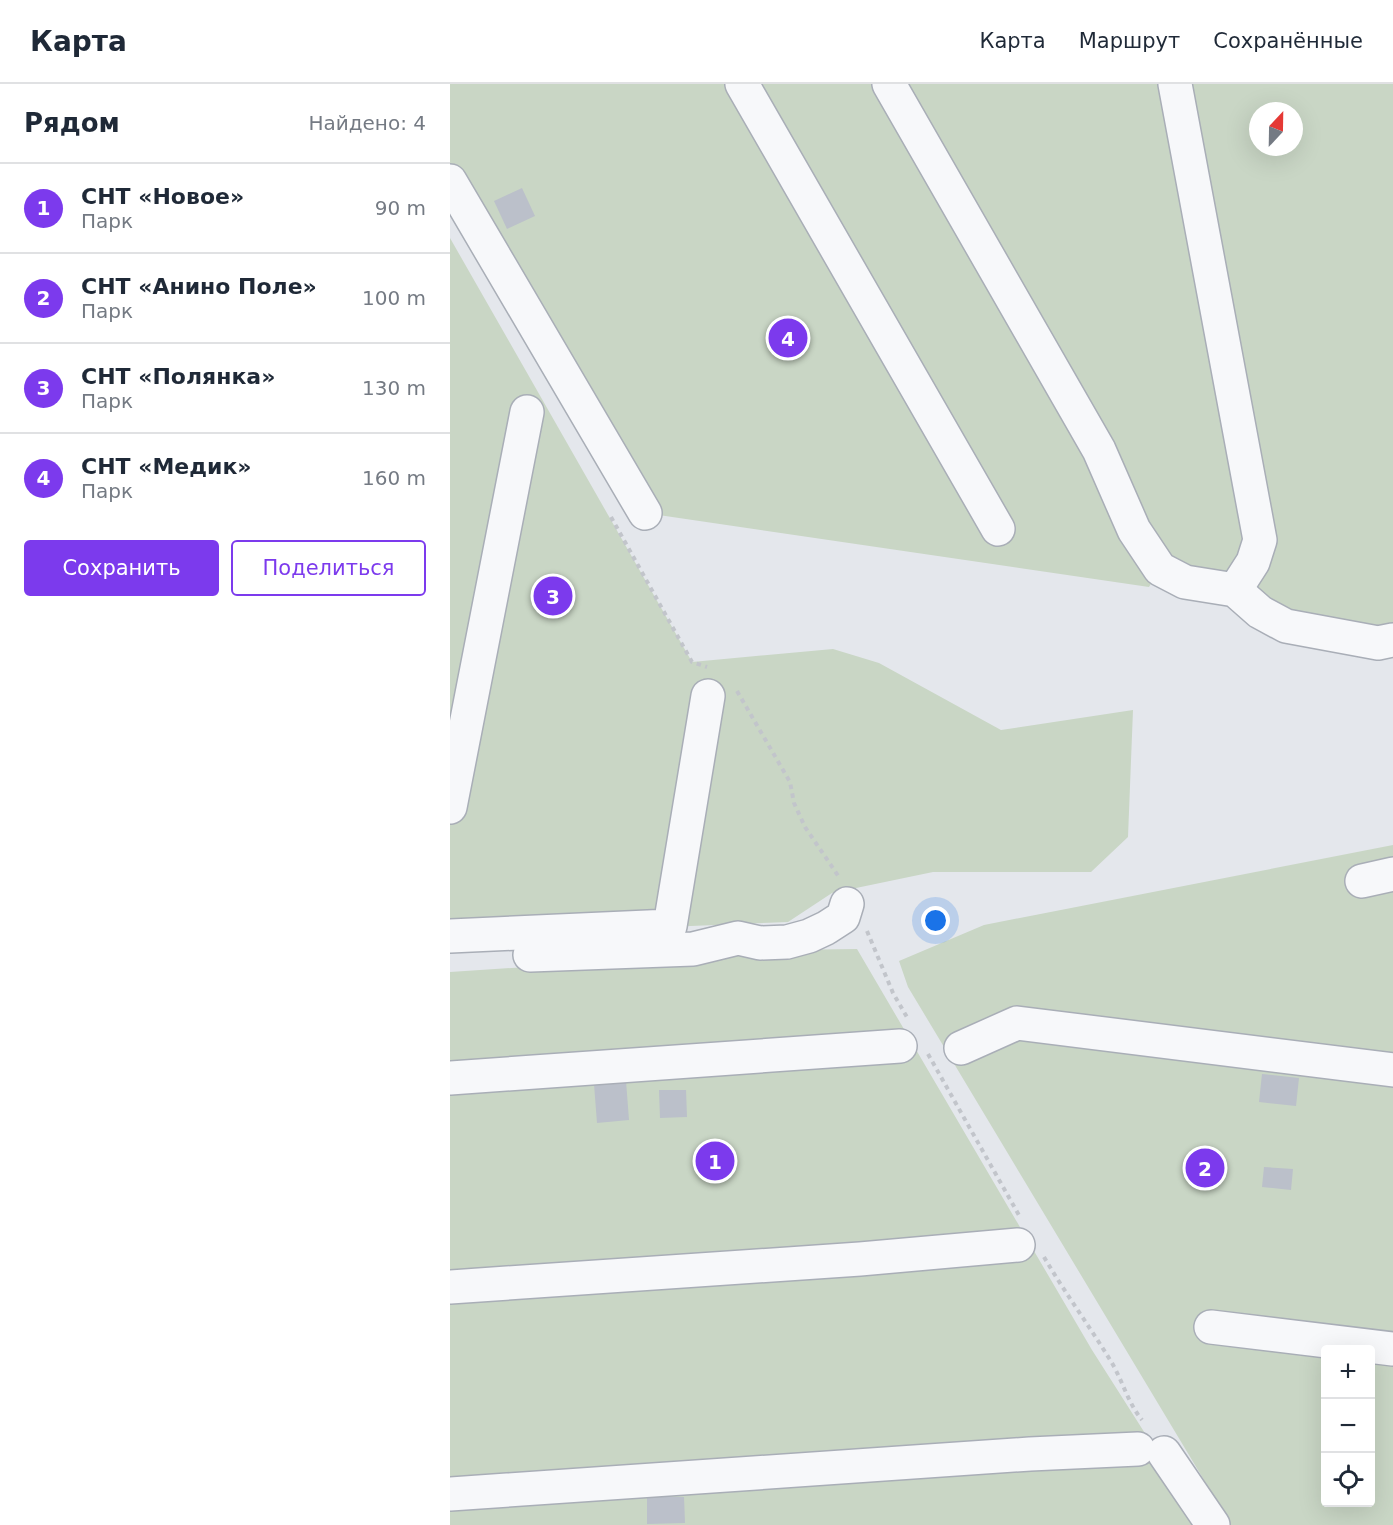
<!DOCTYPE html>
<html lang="ru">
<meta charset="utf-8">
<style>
body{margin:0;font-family:"DejaVu Sans",sans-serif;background:#f6f6f7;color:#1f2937}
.controls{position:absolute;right:18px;bottom:18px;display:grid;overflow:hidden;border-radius:6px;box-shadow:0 6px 24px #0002}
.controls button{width:54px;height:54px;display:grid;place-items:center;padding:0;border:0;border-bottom:2px solid #e0e1e3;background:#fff;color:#1f2937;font:30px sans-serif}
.compass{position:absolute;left:799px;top:18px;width:54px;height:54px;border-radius:50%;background:#fff;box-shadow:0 6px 24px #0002;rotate:22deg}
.you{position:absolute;left:486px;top:837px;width:21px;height:21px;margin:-15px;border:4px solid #fff;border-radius:50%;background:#1a73e8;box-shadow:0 0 0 9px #1a73e833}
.badge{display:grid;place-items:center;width:39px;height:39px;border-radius:50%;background:#7c3aed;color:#fff;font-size:20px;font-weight:700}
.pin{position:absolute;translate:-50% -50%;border:3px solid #fff;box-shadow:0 2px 6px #0006}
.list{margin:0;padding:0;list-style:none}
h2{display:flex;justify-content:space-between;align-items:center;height:78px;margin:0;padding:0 24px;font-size:26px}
h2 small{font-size:20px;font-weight:400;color:#747a83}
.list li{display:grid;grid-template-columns:39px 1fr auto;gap:18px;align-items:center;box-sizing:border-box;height:90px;padding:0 24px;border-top:2px solid #e0e1e3}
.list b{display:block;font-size:22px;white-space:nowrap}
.list p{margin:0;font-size:20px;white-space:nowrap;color:#747a83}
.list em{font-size:20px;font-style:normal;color:#747a83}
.actions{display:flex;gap:12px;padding:18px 24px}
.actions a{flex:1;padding:14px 0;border:2px solid #7c3aed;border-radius:6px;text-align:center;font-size:21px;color:#7c3aed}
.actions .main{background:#7c3aed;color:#fff}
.icon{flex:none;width:33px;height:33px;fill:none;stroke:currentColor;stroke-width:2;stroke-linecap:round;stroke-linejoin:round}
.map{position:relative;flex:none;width:943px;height:1441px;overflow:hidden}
header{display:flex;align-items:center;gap:36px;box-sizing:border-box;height:84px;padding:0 30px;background:#fff;border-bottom:2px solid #e0e1e3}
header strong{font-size:28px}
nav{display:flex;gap:33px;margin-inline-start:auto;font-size:21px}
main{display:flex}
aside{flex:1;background:#fff}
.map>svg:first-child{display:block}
</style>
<header>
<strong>Карта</strong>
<nav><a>Карта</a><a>Маршрут</a><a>Сохранённые</a></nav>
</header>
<main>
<aside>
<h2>Рядом<small>Найдено: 4</small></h2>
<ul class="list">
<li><span class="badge">1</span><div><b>СНТ «Новое»</b><p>Парк</p></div><em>90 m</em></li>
<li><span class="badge">2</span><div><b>СНТ «Анино Поле»</b><p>Парк</p></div><em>100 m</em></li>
<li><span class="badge">3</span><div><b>СНТ «Полянка»</b><p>Парк</p></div><em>130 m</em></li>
<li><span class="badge">4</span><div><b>СНТ «Медик»</b><p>Парк</p></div><em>160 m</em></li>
</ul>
<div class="actions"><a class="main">Сохранить</a><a>Поделиться</a></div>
</aside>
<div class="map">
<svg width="943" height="1441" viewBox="0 0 943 1441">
<rect width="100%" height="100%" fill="#e4e7ec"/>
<g fill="#c9d6c5" fill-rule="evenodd">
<path d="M0 0H943V556L928 559 710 485 699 503 195 429 0 97ZM808 27H844V63H808Z"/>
<polygon points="0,154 242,578 383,565 429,579 551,646 683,626 678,753 641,788 483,788 382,809 338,838 0,852"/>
<path d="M943 761V1441H781L458 903 449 877 534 841ZM876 1266H920V1418H876Z"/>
<polygon points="407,865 642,1266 698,1354 746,1441 0,1441 0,888 330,866"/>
</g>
<g fill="#bbc0ca">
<polygon points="72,104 85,132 57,145 44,117"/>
<polygon points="812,990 849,994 846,1022 809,1018"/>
<polygon points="176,997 179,1036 147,1039 144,1000"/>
<polygon points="209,1006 236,1006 237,1033 210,1034"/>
<polygon points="814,1083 843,1085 841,1106 812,1103"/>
<polygon points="197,1413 234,1413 235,1439 197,1440"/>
</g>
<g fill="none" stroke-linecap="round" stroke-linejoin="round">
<defs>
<g id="minor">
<polyline points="292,0 548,445"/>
<polyline points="439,0 649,366 684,446 710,485 735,498 785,506 810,528 836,542 928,559 943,556"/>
<polyline points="725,0 810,456 803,478 785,506"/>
<polyline points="0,97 195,429"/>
<polyline points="0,723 77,328"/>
<polyline points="912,797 943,790"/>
<polyline points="0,852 220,842 258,612"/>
<polyline points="80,871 243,865 288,854 310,859 337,858 359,852 376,844 393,833 397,820"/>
<polyline points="511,964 567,939 943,986"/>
<polyline points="0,994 450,962"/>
<polyline points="0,1203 410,1175 568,1161"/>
<polyline points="761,1243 943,1265"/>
<polyline points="714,1369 763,1441"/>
<polyline points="0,1410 580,1370 688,1365"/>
</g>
</defs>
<use href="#minor" stroke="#a9aeb7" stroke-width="36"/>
<g stroke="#c2c5cb" stroke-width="4" stroke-dasharray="4.5 4.5" stroke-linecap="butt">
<polyline points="161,433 242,578 257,583"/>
<polyline points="287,607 340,698 344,719 355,743 389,793"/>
<polyline points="417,847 443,909 458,935"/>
<polyline points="478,970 570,1133"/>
<path d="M594 1173C615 1209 640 1243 662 1279 673 1298 678 1319 692 1336"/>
</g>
<use href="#minor" stroke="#f7f8fa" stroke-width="33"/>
</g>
</svg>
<div class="controls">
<button>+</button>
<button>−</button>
<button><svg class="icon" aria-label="locate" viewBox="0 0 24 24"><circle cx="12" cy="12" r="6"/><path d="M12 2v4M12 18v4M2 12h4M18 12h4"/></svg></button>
</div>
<svg class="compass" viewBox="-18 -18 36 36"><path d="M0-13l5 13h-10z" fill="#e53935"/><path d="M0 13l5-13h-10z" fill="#747a83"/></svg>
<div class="you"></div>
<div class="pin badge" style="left:265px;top:1077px">1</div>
<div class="pin badge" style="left:755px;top:1084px">2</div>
<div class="pin badge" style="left:103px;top:512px">3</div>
<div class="pin badge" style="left:338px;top:254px">4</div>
</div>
</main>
